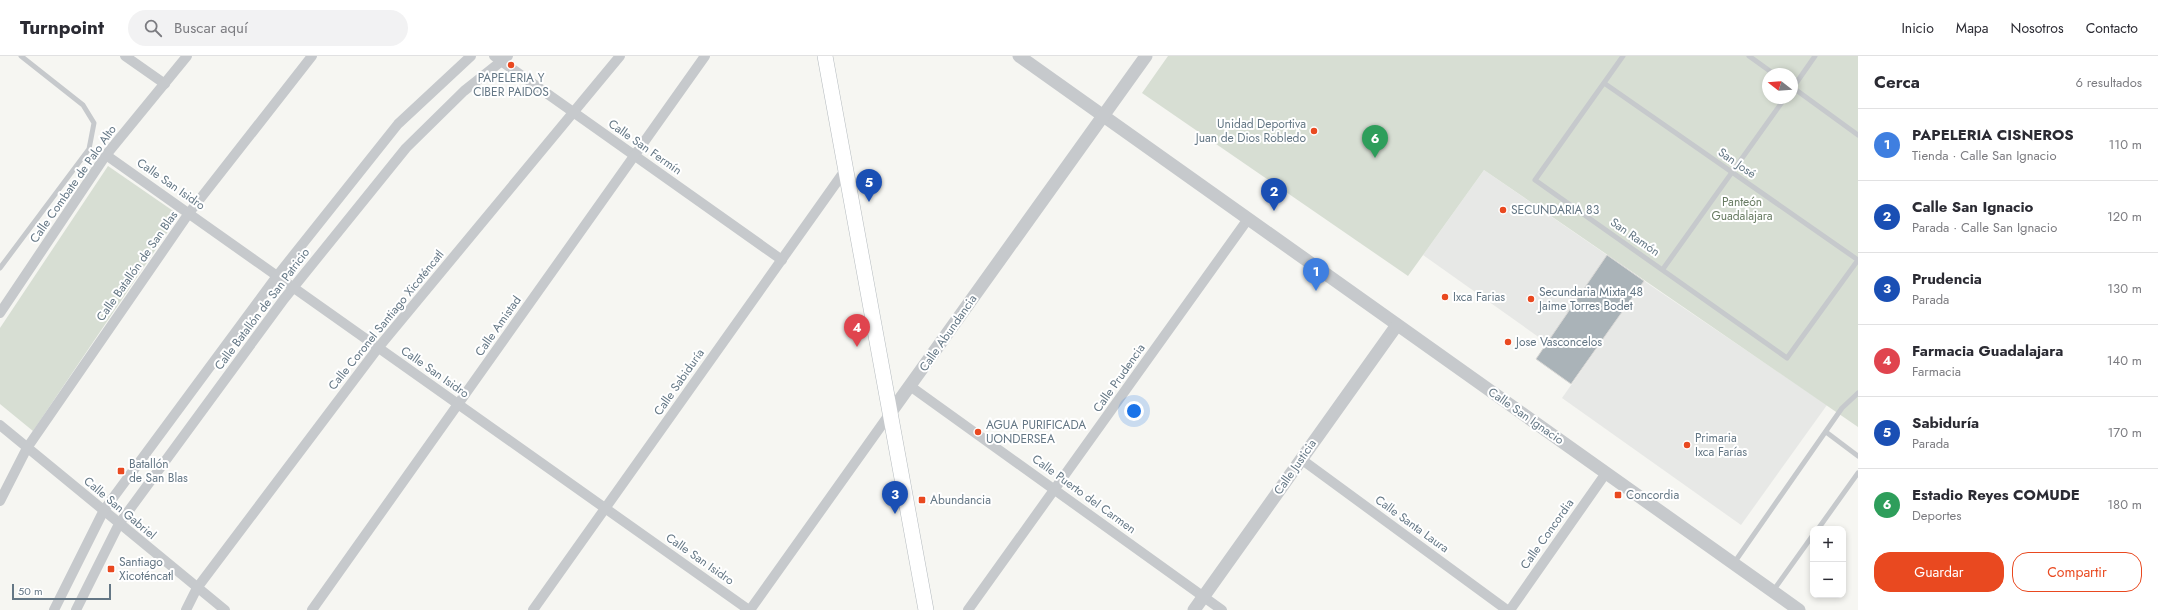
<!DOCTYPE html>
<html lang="es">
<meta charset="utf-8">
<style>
body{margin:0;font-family:Jost,sans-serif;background:#f2f2f3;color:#2b2b33}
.controls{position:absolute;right:12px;bottom:12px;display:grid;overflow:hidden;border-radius:8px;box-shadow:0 2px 6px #0003}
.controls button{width:36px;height:36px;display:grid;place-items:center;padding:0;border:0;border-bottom:1px solid #e1e1e2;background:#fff;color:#2b2b33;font:20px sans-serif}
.compass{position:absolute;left:1762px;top:12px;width:36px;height:36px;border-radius:50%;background:#fff;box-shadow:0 2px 6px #0003;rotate:287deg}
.scale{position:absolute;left:12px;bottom:10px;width:99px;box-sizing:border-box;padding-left:4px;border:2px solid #647785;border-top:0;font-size:11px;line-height:14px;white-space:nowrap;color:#647785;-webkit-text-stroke:3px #fff;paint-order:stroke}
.you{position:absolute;left:1134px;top:355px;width:14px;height:14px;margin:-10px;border:3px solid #fff;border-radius:50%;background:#1a73e8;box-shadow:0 0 0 6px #1a73e833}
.badge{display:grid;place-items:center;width:26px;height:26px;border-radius:50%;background:#e94920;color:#fff;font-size:13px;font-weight:700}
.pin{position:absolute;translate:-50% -33px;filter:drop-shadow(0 1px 2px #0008)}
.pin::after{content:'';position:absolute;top:21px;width:14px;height:12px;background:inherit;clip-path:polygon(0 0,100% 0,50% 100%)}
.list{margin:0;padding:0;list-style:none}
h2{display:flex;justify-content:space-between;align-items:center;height:52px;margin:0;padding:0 16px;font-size:17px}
h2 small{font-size:13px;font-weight:400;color:#7c7c81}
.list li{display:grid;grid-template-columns:26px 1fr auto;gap:12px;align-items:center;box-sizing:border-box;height:72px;padding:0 16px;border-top:1px solid #e1e1e2}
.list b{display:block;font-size:15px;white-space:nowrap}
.list p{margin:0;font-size:13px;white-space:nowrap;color:#7c7c81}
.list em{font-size:13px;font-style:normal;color:#7c7c81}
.actions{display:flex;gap:8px;padding:12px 16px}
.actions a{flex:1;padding:9px 0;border:1px solid #e94920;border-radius:16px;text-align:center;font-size:14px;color:#e94920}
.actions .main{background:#e94920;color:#fff}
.icon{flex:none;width:22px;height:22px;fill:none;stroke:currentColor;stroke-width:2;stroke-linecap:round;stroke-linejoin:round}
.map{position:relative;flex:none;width:1858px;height:554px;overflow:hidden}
header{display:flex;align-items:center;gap:24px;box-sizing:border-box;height:56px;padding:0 20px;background:#fff;border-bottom:1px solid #e1e1e2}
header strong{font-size:19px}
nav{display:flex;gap:22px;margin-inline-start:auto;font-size:14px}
.search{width:280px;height:36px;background:#f2f2f3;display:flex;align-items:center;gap:10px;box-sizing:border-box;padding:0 14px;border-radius:22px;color:#7c7c81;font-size:15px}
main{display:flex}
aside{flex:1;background:#fff}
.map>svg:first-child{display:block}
</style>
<header>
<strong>Turnpoint</strong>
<div class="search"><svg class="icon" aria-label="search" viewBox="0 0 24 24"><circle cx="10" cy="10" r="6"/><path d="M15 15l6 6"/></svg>Buscar aquí</div>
<nav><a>Inicio</a><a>Mapa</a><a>Nosotros</a><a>Contacto</a></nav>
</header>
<main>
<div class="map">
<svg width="1858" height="554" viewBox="0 0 1858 554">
<rect width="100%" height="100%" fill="#f6f6f2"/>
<g fill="#e7e8e6">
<polygon points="1484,114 1607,199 1547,287 1423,199"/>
<polygon points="1644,225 1827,349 1741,469 1562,342"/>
</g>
<g fill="#d7ded3" fill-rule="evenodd">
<path d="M1168 0H1858V371L1484 114 1408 220 1142 37ZM1768 18H1792V42H1768Z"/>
<polygon points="108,110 179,159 33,375 0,348 0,272"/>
</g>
<polygon fill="#aab3b8" stroke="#d8d7d5" points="1607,199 1644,225 1571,328 1536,303"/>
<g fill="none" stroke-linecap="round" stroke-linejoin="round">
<defs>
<polyline id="secondary" points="825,0 926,554"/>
</defs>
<use href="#secondary" stroke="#b5bbbf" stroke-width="16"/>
<g stroke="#c6c9cc" stroke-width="5">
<polyline points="1749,0 1774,18"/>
<polyline points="1604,27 1858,204 1787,302 1535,124 1623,0"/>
<polyline points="1792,31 1858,79"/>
<polyline points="1792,33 1815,0"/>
<polyline points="0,212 89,93 94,67 83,49 21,0"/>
<polyline points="1663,213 1785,42"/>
<polyline points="1826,376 1858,400"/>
<polyline points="1818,473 1858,417"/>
<polyline points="1734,507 1842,352 1858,337"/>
<polyline points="1773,535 1813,479"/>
</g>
<g stroke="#c6c9cc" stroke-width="10">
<polyline points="125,0 165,28"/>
<polyline points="494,0 782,204"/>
<polyline points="106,99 749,554"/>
<polyline points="0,257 106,99 187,0"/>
<polyline points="910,330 1222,554"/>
<polyline points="0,369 225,554"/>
<polyline points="1301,403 1507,554"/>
<polyline points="0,445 27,392 189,157 312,0"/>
<polyline points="54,554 104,454 277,220 398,68 471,0"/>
<polyline points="76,554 119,468 284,243 406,92 464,35 508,0"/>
<polyline points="186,554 197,532 378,292 620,0"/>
<polyline points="312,554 705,0"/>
<polyline points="533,554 846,113"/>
<polyline points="750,554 891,356"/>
<polyline points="968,554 1248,163"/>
<polyline points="1510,554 1606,417"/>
</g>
<g stroke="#c6c9cc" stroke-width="13">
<polyline points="1019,0 1799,554"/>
<polyline points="891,356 1146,0"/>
<polyline points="1194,554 1397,269"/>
</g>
<use href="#secondary" stroke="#fff" stroke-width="15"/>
</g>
<g fill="#e94920" stroke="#fff" stroke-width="1.5">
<circle cx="511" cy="9" r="4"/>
<circle cx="1314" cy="75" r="4"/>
<circle cx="1503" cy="154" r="4"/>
<circle cx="1445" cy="241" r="4"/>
<circle cx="1531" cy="243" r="4"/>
<circle cx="1508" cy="286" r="4"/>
<circle cx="978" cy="376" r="4"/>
<circle cx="1687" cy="389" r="4"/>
<rect x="117" y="411" width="8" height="8" rx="2"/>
<rect x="1614" y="435" width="8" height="8" rx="2"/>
<rect x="918" y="440" width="8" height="8" rx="2"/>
<rect x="107" y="509" width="8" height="8" rx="2"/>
</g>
<g text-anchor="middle" stroke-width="4" stroke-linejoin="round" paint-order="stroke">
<g font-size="12" fill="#647785" stroke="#fff" text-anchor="start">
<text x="511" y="26" text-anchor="middle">PAPELERIA Y<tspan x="511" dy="14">CIBER PAIDOS</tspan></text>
<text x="1306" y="72" text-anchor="end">Unidad Deportiva<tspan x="1306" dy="14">Juan de Dios Robledo</tspan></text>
<text x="1511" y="158">SECUNDARIA 83</text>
<text x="1539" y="240">Secundaria Mixta 48<tspan x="1539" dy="14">Jaime Torres Bodet</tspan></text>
<text x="1453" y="245">Ixca Farias</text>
<text x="1516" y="290">Jose Vasconcelos</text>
<text x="986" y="373">AGUA PURIFICADA<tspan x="986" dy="14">UONDERSEA</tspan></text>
<text x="1695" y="386">Primaria<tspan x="1695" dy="14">Ixca Farías</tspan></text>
<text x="129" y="412">Batallón<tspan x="129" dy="14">de San Blas</tspan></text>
<text x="1626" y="443">Concordia</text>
<text x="930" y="448">Abundancia</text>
<text x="119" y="510">Santiago<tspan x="119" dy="14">Xicoténcatl</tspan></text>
</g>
<g font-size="12" fill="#647785" stroke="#fff">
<text transform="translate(645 91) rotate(35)" y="4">Calle San Fermín</text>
<text transform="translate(1737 107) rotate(35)" y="4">San José</text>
<text transform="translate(73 128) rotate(-55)" y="4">Calle Combate de Palo Alto</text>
<text transform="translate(171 128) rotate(35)" y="4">Calle San Isidro</text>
<text transform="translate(1635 181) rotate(35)" y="4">San Ramón</text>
<text transform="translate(137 210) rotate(-55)" y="4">Calle Batallón de San Blas</text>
<text transform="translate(262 253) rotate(-53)" y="4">Calle Batallón de San Patricio</text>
<text transform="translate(386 264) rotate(-51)" y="4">Calle Coronel Santiago Xicoténcatl</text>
<text transform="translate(498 270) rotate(-55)" y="4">Calle Amistad</text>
<text transform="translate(948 277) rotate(-55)" y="4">Calle Abundancia</text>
<text transform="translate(435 316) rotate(35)" y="4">Calle San Isidro</text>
<text transform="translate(1119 322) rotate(-55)" y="4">Calle Prudencia</text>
<text transform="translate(679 326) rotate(-55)" y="4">Calle Sabiduría</text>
<text transform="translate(1526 360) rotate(35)" y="4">Calle San Ignacio</text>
<text transform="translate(1295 411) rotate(-55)" y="4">Calle Justicia</text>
<text transform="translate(1084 438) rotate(36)" y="4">Calle Puerto del Carmen</text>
<text transform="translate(120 452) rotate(40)" y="4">Calle San Gabriel</text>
<text transform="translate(1412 468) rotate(36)" y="4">Calle Santa Laura</text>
<text transform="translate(1547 478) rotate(-55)" y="4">Calle Concordia</text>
<text transform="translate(700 503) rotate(35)" y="4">Calle San Isidro</text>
</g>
<g font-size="12" fill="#697c63" stroke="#fff">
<text x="1742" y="150">Panteón<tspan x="1742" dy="14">Guadalajara</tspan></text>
</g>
</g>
</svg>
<div class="controls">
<button>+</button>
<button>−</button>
</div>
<svg class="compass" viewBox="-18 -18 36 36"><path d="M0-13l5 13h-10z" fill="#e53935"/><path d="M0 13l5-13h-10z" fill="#7c7c81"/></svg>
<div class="scale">50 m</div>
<div class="you"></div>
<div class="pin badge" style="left:1316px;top:235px;background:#3f7fe0">1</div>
<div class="pin badge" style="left:1274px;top:155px;background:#1a4fb4">2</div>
<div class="pin badge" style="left:895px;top:458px;background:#1a4fb4">3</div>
<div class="pin badge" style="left:857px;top:291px;background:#e0444e">4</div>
<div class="pin badge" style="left:869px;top:146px;background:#1a4fb4">5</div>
<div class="pin badge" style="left:1375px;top:102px;background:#2e9e5b">6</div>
</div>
<aside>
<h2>Cerca<small>6 resultados</small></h2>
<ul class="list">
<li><span class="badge" style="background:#3f7fe0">1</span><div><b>PAPELERIA CISNEROS</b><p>Tienda · Calle San Ignacio</p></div><em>110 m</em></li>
<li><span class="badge" style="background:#1a4fb4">2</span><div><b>Calle San Ignacio</b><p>Parada · Calle San Ignacio</p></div><em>120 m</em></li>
<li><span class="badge" style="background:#1a4fb4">3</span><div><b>Prudencia</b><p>Parada</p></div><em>130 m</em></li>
<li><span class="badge" style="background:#e0444e">4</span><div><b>Farmacia Guadalajara</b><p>Farmacia</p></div><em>140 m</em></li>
<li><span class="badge" style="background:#1a4fb4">5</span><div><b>Sabiduría</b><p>Parada</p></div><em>170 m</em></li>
<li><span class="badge" style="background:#2e9e5b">6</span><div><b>Estadio Reyes COMUDE</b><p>Deportes</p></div><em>180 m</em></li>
</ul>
<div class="actions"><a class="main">Guardar</a><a>Compartir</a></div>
</aside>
</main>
